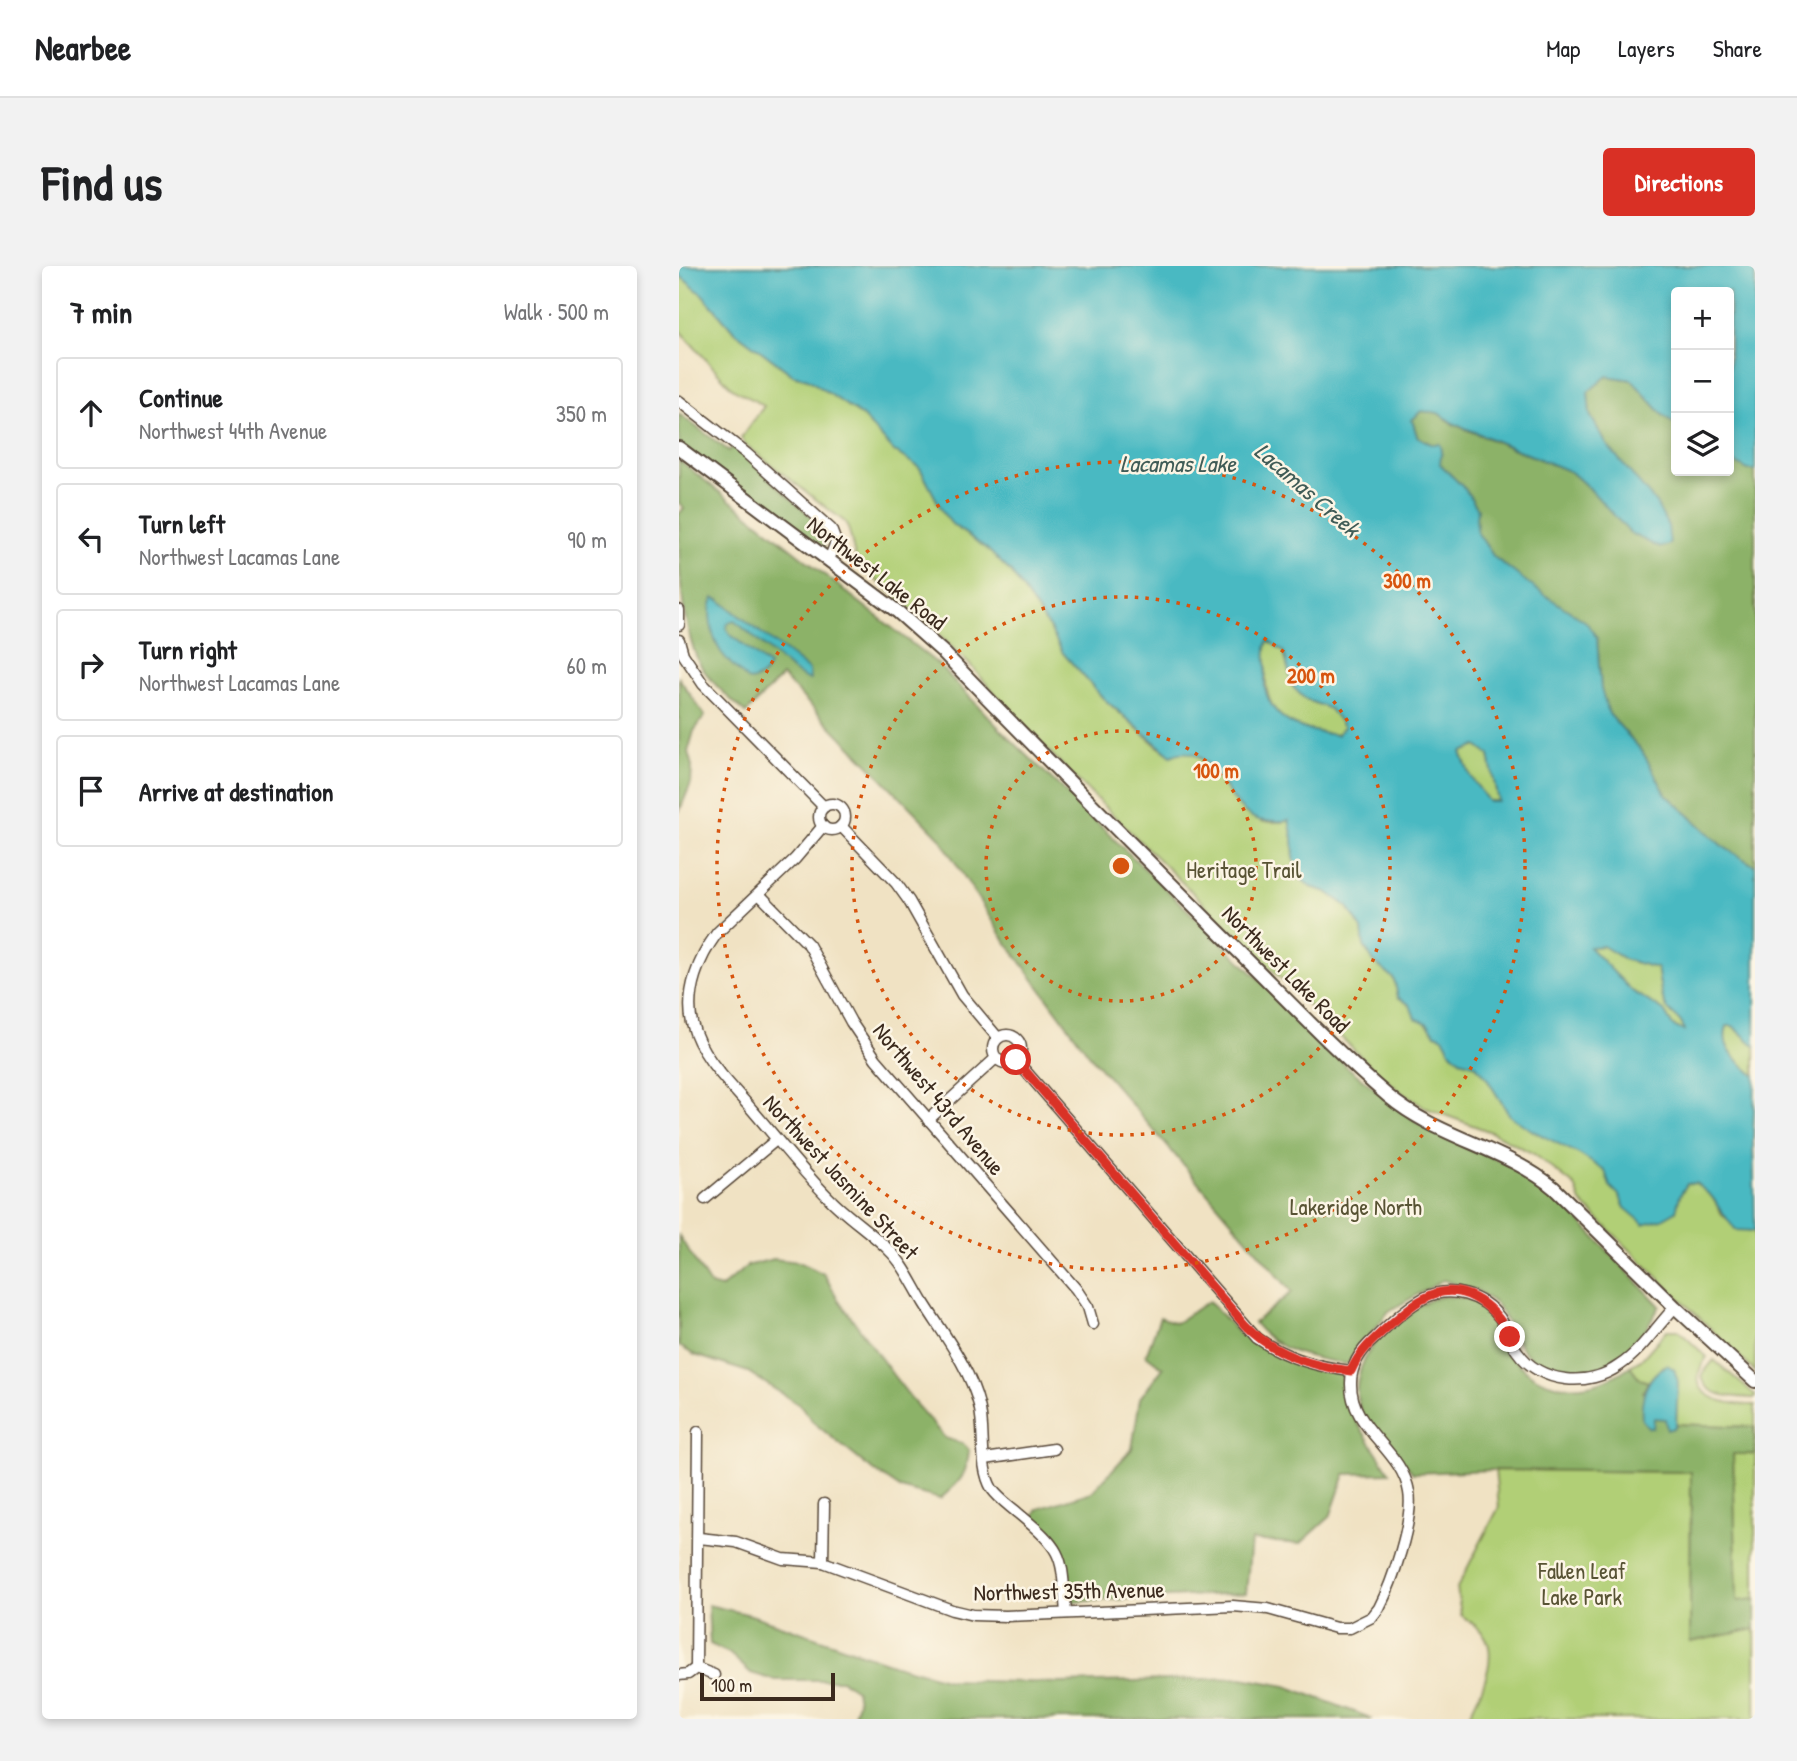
<!DOCTYPE html>
<meta charset="utf-8">
<style>
body{margin:0;font-family:"Patrick Hand",sans-serif;background:#f2f2f2;color:#202124}
.controls{position:absolute;right:21px;top:21px;display:grid;overflow:hidden;border-radius:7px;box-shadow:0 4px 10px #0003}
.controls button{width:63px;height:63px;display:grid;place-items:center;padding:0;border:0;border-bottom:2px solid #e0e0e0;background:#fff;color:#202124;font:35px sans-serif}
.scale{position:absolute;left:21px;bottom:18px;width:135px;box-sizing:border-box;padding-left:7px;border:4px solid #3b2a1e;border-top:0;font-size:19px;line-height:24px;white-space:nowrap;color:#3b2a1e;-webkit-text-stroke:5px #fcf5e5;paint-order:stroke}
.stop{position:absolute;width:21px;height:21px;margin:-16px;border:5px solid #d93025;border-radius:50%;background:#fff}
.stop.end{background:#d93025;border-color:#fff;box-shadow:0 2px 7px #0008}
.list{margin:0;padding:0;list-style:none}
h2{display:flex;justify-content:space-between;align-items:center;height:91px;margin:0;padding:0 28px;font-size:30px}
h2 small{font-size:23px;font-weight:400;color:#757577}
.list li{display:grid;grid-template-columns:46px 1fr auto;gap:21px;align-items:center;box-sizing:border-box;height:112px;margin:0 14px 14px;padding:0 14px;border:2px solid #e0e0e0;border-radius:7px}
.list b{display:block;font-size:26px;white-space:nowrap}
.list p{margin:0;font-size:23px;white-space:nowrap;color:#757577}
.list em{font-size:23px;font-style:normal;color:#757577}
.icon{flex:none;width:38px;height:38px;fill:none;stroke:currentColor;stroke-width:2;stroke-linecap:round;stroke-linejoin:round}
.map{position:relative;flex:none;width:1076px;height:1453px;overflow:hidden;border-radius:7px}
header{display:flex;align-items:center;gap:42px;box-sizing:border-box;height:98px;padding:0 35px;background:#fff;border-bottom:2px solid #e0e0e0}
header strong{font-size:33px}
nav{display:flex;gap:38px;margin-inline-start:auto;font-size:24px}
.intro{display:flex;align-items:center;justify-content:space-between;box-sizing:border-box;height:168px;padding:0 42px}
h1{margin:0;font-size:49px}
.button{padding:18px 32px;border-radius:7px;background:#d93025;color:#fff;font-size:24px;font-weight:700}
main{display:flex;gap:42px;padding:0 42px}
aside{flex:1;background:#fff;border-radius:7px;box-shadow:0 4px 10px #0003}
.map>svg:first-child{display:block}
</style>
<header>
<strong>Nearbee</strong>
<nav><a>Map</a><a>Layers</a><a>Share</a></nav>
</header>
<div class="intro"><h1>Find us</h1><a class="button">Directions</a></div>
<main>
<aside>
<h2>7 min<small>Walk · 500 m</small></h2>
<ul class="list">
<li><svg class="icon" aria-label="ahead" viewBox="0 0 24 24"><path d="M12 20V5M6 11l6-6 6 6"/></svg><div><b>Continue</b><p>Northwest 44th Avenue</p></div><em>350 m</em></li>
<li><svg class="icon" aria-label="left" viewBox="0 0 24 24"><path d="M17 20v-9H6M10 6l-5 5 5 5"/></svg><div><b>Turn left</b><p>Northwest Lacamas Lane</p></div><em>90 m</em></li>
<li><svg class="icon" aria-label="right" viewBox="0 0 24 24"><path d="M7 20v-9h11M14 6l5 5-5 5"/></svg><div><b>Turn right</b><p>Northwest Lacamas Lane</p></div><em>60 m</em></li>
<li><svg class="icon" aria-label="arrive" viewBox="0 0 24 24"><path d="M6 21V4h12l-3 4 3 4H6"/></svg><div><b>Arrive at destination</b></div></li>
</ul>
</aside>
<div class="map">
<svg width="1076" height="1453" viewBox="0 0 1076 1453">
<rect width="100%" height="100%" fill="#fcf5e5"/>
<filter id="ink" filterUnits="userSpaceOnUse"><feTurbulence type="fractalNoise" baseFrequency=".0143" numOctaves="2"/><feDisplacementMap in="SourceGraphic" scale="14" xChannelSelector="R" yChannelSelector="G"/><feConvolveMatrix kernelMatrix="1 2 1 2 8 2 1 2 1" color-interpolation-filters="sRGB"/></filter>
<filter id="wash" filterUnits="userSpaceOnUse"><feTurbulence type="fractalNoise" baseFrequency=".00686" numOctaves="4" result="noise"/><feDisplacementMap in="SourceGraphic" scale="28" xChannelSelector="R" yChannelSelector="G"/><feGaussianBlur stdDeviation="1.57" result="paint"/><feColorMatrix in="noise" values="0 0 0 0 0 0 0 0 0 0 0 0 0 0 0 0 0 1.4 0 .05"/><feComposite in="paint" operator="in"/></filter>
<g filter="url(#wash)">
<rect width="100%" height="100%" fill="#f0e2c3"/>
<g fill="#b1cf76" stroke="#767c4a" stroke-width="2">
<path d="M0 9 24 29 54 64 114 109 129 113 183 150 215 185 241 202 265 248 273 258 307 282 332 306 370 361 384 387 424 432 478 480 492 489 503 484 515 486 536 507 550 527 584 556H603L610 553 614 572 615 592 632 621 648 626 669 641 683 663 685 680 695 696 715 713 719 731 731 739 757 768 764 771 772 786 781 794 795 798 805 808 825 840 854 865 888 880 927 905 931 920 940 928 946 942 996 945 1001 929 1008 918 1017 917 1033 931 1044 950 1072 966 1076 965V1106L902 936 896 920 855 888 812 866 747 842 722 826 700 808 395 511 346 461 291 399 250 359 181 300C171 286 175 270 166 256L67 179 62 172 85 140 53 122 0 64Z"/>
<path d="M589 374 605 386 614 421 626 433 651 443 665 461 657 469C616 463 584 454 587 405 587 393 584 386 589 374Z"/>
<polygon points="798,480 810,489 819,535 809,535 791,510 782,486"/>
<path d="M924 680 947 694 978 702C981 713 981 733 988 742 995 751 1004 753 1005 765L994 760 985 745 953 725 909 681Z"/>
<path d="M1048 760H1054L1076 780V810C1060 795 1040 784 1048 760Z"/>
<path d="M988 1064H999L1028 1091C1000 1129 1045 1139 1076 1139V1183L1075 1161 997 1158 999 1116 984 1100 969 1116 961 1113 951 1100 962 1094Z"/>
<path d="M1035 1094 1076 1129 1075 1132C1057 1131 1024 1132 1023 1108Z"/>
<polygon points="1054,1188 1076,1188 1076,1333 1058,1336"/>
<path d="M816 1204 1012 1206 1011 1376 1076 1363V1453H788C799 1432 819 1396 807 1372 803 1363 790 1355 782 1349L778 1322 820 1241Z"/>
</g>
<g fill="#8cb267" stroke="#646e42" stroke-width="2">
<polygon points="928,110 953,114 984,149 997,158 997,205 1050,205 1050,192 1069,204 1076,204 1076,600 1043,580 987,528 963,485 930,448 922,423 918,372 815,291 798,266 797,251 799,243 786,223 760,198 763,184 738,170 733,154 742,145 759,147 774,158 892,206 911,223 951,208 928,179 911,149 909,125"/>
<polygon points="0,148 50,185 55,180 152,269 145,280 137,278 0,178"/>
<path d="M0 194 260 399 322 464 634 765 667 800 739 857 852 909 891 945 981 1040 960 1075 927 1099 898 1109 870 1105 845 1086 818 1039 799 1025 764 1014 710 1045 668 1098C632 1092 599 1087 575 1057L613 1026 412 791 322 669 261 572 103 410 67 447C50 432 25 411 17 390 0 345 0 295 0 248L5 242 0 237Z"/>
<polygon points="0,412 26,450 15,465 9,486 13,500 12,517 0,546"/>
<path d="M0 970 31 1019 42 1022 68 1000 94 993 120 996 145 1008 159 1033 214 1109 239 1141 266 1172 284 1178 290 1184C288 1211 280 1216 261 1233L221 1222 187 1199 134 1156 122 1140 69 1106 16 1089 0 1080Z"/>
<path d="M762 1030C779 1031 794 1031 807 1042 819 1052 821 1072 830 1085 857 1129 912 1130 951 1100L961 1113 969 1116 964 1126 975 1152 987 1153 988 1163 995 1162 997 1158 1075 1161 1076 1188H1054L1058 1335 1076 1333V1363L1011 1376 1012 1206 816 1204 734 1207 682 1146C662 1096 718 1044 762 1030Z"/>
<path d="M530 1035 561 1069 568 1064 596 1090 635 1104 664 1108 670 1144 711 1207 666 1208 651 1251 621 1278 572 1274 567 1327 392 1336C387 1292 388 1282 354 1251L359 1243 413 1226 453 1183 461 1132 484 1102 467 1089 481 1051 497 1057Z"/>
<polygon points="29,1339 72,1349 216,1399 270,1414 381,1417 563,1412 607,1420 694,1453 174,1453 179,1435 177,1424 162,1414 95,1414 72,1407 50,1387 31,1378"/>
</g>
<g fill="#4ab9c2" stroke="#427270" stroke-width="2" fill-rule="evenodd">
<path d="M0 0H1076V204H1069L1050 193V26H997V159L984 149 953 114 928 110 909 126 911 149 928 179 977 237 989 260 991 278 981 282 951 267 911 223 892 206 774 157 759 147 742 145 733 154 738 170 752 178H761L763 184 761 198 786 223 799 243 797 251 798 266 815 291 857 323 907 356 918 372 922 423 930 448 963 485 987 528 1043 580 1076 600V780L1054 760H1048C1040 784 1061 796 1076 810L1074 874 1076 965 1056 964 1033 931 1017 917 1008 918 1001 929 997 945 983 953 965 958 946 942 940 929 931 920 926 905 900 888 854 865 831 850 805 808 795 798 781 794 772 786 764 771 757 768 748 757 736 752 731 739 719 731 715 713 695 696 685 680 683 663 669 641 648 626 632 621 620 611 615 592 614 572 610 554C602 557 597 554 589 555 547 558 538 468 492 490L424 432 384 387 370 361 332 306 307 282 273 258 265 248 241 202 215 185 183 150 129 113 114 109 54 64 24 29 0 9ZM589 374 605 386 614 421 626 433 651 443 665 461 658 469C625 465 594 458 586 422 585 415 587 407 587 400 587 389 585 385 589 374ZM798 480 810 489 819 535H809L791 510 782 486ZM924 680 947 694 978 702C981 713 981 732 988 742 994 751 1004 753 1005 765L994 760 985 745 953 725 910 681Z"/>
<path d="M35 332 40 334 130 404 131 414C115 411 76 370 59 358L55 355 49 357 47 362 52 369 90 400C86 408 79 414 70 415 60 406 50 397 42 386 34 374 26 344 35 332Z"/>
<path d="M988 1099 995 1103 999 1116 997 1158 995 1162 988 1164 986 1153 975 1152 974 1162H970L963 1154C961 1132 967 1110 988 1099Z"/>
</g>
</g>
<g filter="url(#ink)">
<g fill="none" stroke-linecap="round" stroke-linejoin="round">
<defs>
<g id="minor">
<polyline points="0,135 68,188 152,263 157,276 150,294"/>
<polyline points="0,344 0,359"/>
<polyline points="0,374 4,388 24,418 145,541"/>
<circle cx="153" cy="551" r="13"/>
<path d="M144 560 116 593 38 667C20 692 6 725 13 757 21 789 48 815 69 839 96 870 121 903 150 932 168 951 191 965 210 984 225 998 234 1019 245 1037 265 1069 291 1102 300 1139 307 1165 299 1199 313 1223 320 1233 331 1240 340 1248 387 1287 382 1289 387 1347"/>
<polyline points="162,560 217,617 230,635 283,729 319,772"/>
<polyline points="80,628 130,679 172,756 197,793 397,1023 409,1041 414,1058"/>
<circle cx="328" cy="783" r="14"/>
<path d="M337 794 578 1072C606 1092 639 1101 672 1105"/>
<polyline points="249,854 317,792"/>
<polyline points="26,933 97,874"/>
<polyline points="306,1193 375,1183"/>
<path d="M20 1272 57 1276 104 1293 144 1296 273 1344 294 1349 327 1350 554 1340 589 1343 657 1362H671L693 1351 700 1342C713 1317 735 1254 730 1226 723 1183 671 1163 672 1117 672 1098 682 1084 696 1072 710 1058 728 1041 745 1032 771 1019 804 1029 821 1052 828 1062 830 1074 838 1085 861 1118 910 1122 941 1099 961 1086 979 1059 996 1041"/>
<polyline points="144,1296 145,1238"/>
<polyline points="17,1402 19,1166"/>
<polyline points="0,1409 9,1408 17,1402 35,1409"/>
</g>
<path id="major" d="M0 182 219 346 265 387C357 483 451 577 545 671 599 724 651 780 709 830 759 872 825 881 875 922L996 1041 1076 1115"/>
</defs>
<use href="#minor" stroke="#564637" stroke-width="13"/>
<use href="#major" stroke="#564637" stroke-width="16"/>
<use href="#minor" stroke="#fff" stroke-width="10"/>
<use href="#major" stroke="#fff" stroke-width="12"/>
</g>
</g>
<g fill="none" stroke-linecap="round" stroke-linejoin="round" filter="url(#ink)">
<path stroke="#d93025" stroke-width="9" d="M337 794 566 1059C595 1089 632 1100 672 1105 681 1084 697 1071 714 1056 723 1049 733 1038 744 1033 781 1012 815 1038 831 1071"/>
</g>
<g fill="none" stroke="#d7540e" stroke-width="3.5" stroke-dasharray="3.5 7">
<circle cx="442" cy="600" r="135"/>
<circle cx="442" cy="600" r="269"/>
<circle cx="442" cy="600" r="404"/>
</g>
<g text-anchor="middle" stroke-width="5" stroke-linejoin="round" paint-order="stroke">
<g font-size="23" fill="#3b2a1e" stroke="#fcf5e5">
<text transform="translate(198 307) rotate(38)" y="8">Northwest Lake Road</text>
<text transform="translate(607 703) rotate(45)" y="8">Northwest Lake Road</text>
<text transform="translate(260 833) rotate(50)" y="8">Northwest 43rd Avenue</text>
<text transform="translate(162 911) rotate(47)" y="8">Northwest Jasmine Street</text>
<text transform="translate(390 1325) rotate(-1)" y="8">Northwest 35th Avenue</text>
</g>
<g font-size="23" fill="#585334" stroke="#fcf5e5">
<text x="565" y="612">Heritage Trail</text>
<text x="677" y="949">Lakeridge North</text>
<text x="903" y="1313">Fallen Leaf<tspan x="903" dy="26">Lake Park</tspan></text>
</g>
<g font-size="24" font-style="italic" fill="#405c57" stroke="#fcf5e5">
<text x="499" y="206">Lacamas Lake</text>
<text transform="translate(628 224) rotate(41)" y="8">Lacamas Creek</text>
</g>
</g>
<circle cx="442" cy="600" r="10" fill="#d7540e" stroke="#fcf5e5" stroke-width="3.5"/>
<g font-size="21" text-anchor="middle" font-weight="bold" fill="#d7540e" stroke="#fcf5e5" stroke-width="5" stroke-linejoin="round" paint-order="stroke">
<text x="728" y="322">300 m</text>
<text x="632" y="417">200 m</text>
<text x="537" y="512">100 m</text>
</g>
</svg>
<div class="controls">
<button>+</button>
<button>−</button>
<button><svg class="icon" aria-label="layers" viewBox="0 0 24 24"><path d="M12 4l9 5-9 5-9-5zM3 14l9 5 9-5"/></svg></button>
</div>
<div class="scale">100 m</div>
<div class="stop" style="left:337px;top:794px"></div>
<div class="stop end" style="left:831px;top:1071px"></div>
</div>
</main>
